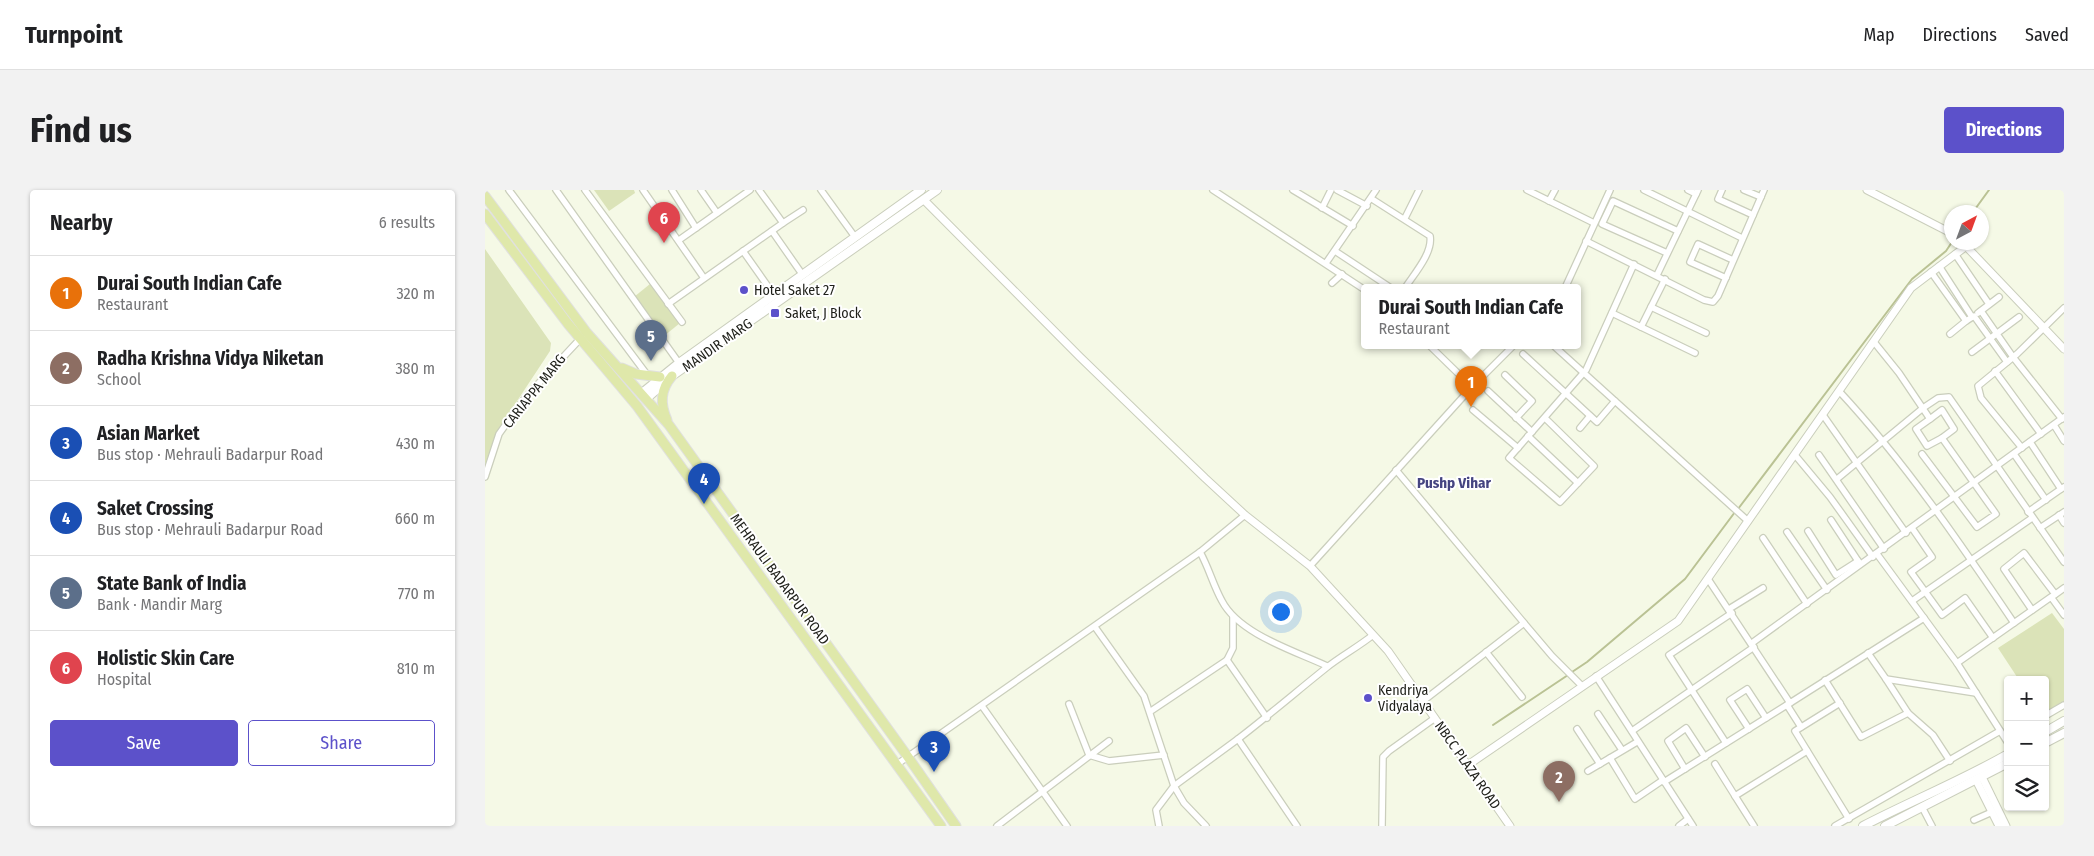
<!DOCTYPE html>
<meta charset="utf-8">
<style>
body{margin:0;font-family:"Fira Sans Condensed",sans-serif;background:#f2f2f2;color:#202124}
.controls{position:absolute;right:15px;bottom:15px;display:grid;overflow:hidden;border-radius:5px;box-shadow:0 1px 4px #0004}
.controls button{width:45px;height:45px;display:grid;place-items:center;padding:0;border:0;border-bottom:1px solid #e0e0e0;background:#fff;color:#202124;font:25px sans-serif}
.compass{position:absolute;left:1459px;top:15px;width:45px;height:45px;border-radius:50%;background:#fff;box-shadow:0 1px 4px #0004;rotate:41deg}
.you{position:absolute;left:795px;top:421px;width:18px;height:18px;margin:-12px;border:4px solid #fff;border-radius:50%;background:#1a73e8;box-shadow:0 0 0 8px #1a73e833}
.badge{display:grid;place-items:center;width:32px;height:32px;border-radius:50%;background:#5c51ca;color:#fff;font-size:16px;font-weight:700}
.pin{position:absolute;translate:-50% -41px;filter:drop-shadow(0 1px 2px #0008)}
.pin::after{content:'';position:absolute;top:26px;width:18px;height:15px;background:inherit;clip-path:polygon(0 0,100% 0,50% 100%)}
.popup{position:absolute;left:876px;top:94px;width:220px;height:65px;box-sizing:border-box;display:grid;place-content:center;border-radius:5px;background:#fff;filter:drop-shadow(0 1px 4px #0005);font-size:16px;white-space:nowrap;color:#757577}
.popup b{font-size:19px;color:#202124}
.popup::after{content:'';position:absolute;left:50%;top:100%;margin-left:-10px;border:10px solid transparent;border-top-color:#fff}
.list{margin:0;padding:0;list-style:none}
h2{display:flex;justify-content:space-between;align-items:center;height:65px;margin:0;padding:0 20px;font-size:21px}
h2 small{font-size:16px;font-weight:400;color:#757577}
.list li{display:grid;grid-template-columns:32px 1fr auto;gap:15px;align-items:center;box-sizing:border-box;height:75px;padding:0 20px;border-top:1px solid #e0e0e0}
.list b{display:block;font-size:19px;white-space:nowrap}
.list p{margin:0;font-size:16px;white-space:nowrap;color:#757577}
.list em{font-size:16px;font-style:normal;color:#757577}
.actions{display:flex;gap:10px;padding:15px 20px}
.actions a{flex:1;padding:11px 0;border:1px solid #5c51ca;border-radius:5px;text-align:center;font-size:18px;color:#5c51ca}
.actions .main{background:#5c51ca;color:#fff}
.icon{flex:none;width:28px;height:28px;fill:none;stroke:currentColor;stroke-width:2;stroke-linecap:round;stroke-linejoin:round}
.map{position:relative;flex:none;width:1579px;height:636px;overflow:hidden;border-radius:5px}
header{display:flex;align-items:center;gap:30px;box-sizing:border-box;height:70px;padding:0 25px;background:#fff;border-bottom:1px solid #e0e0e0}
header strong{font-size:24px}
nav{display:flex;gap:28px;margin-inline-start:auto;font-size:18px}
.intro{display:flex;align-items:center;justify-content:space-between;box-sizing:border-box;height:120px;padding:0 30px}
h1{margin:0;font-size:35px}
.button{padding:12px 22px;border-radius:5px;background:#5c51ca;color:#fff;font-size:18px;font-weight:700}
main{display:flex;gap:30px;padding:0 30px}
aside{flex:1;background:#fff;border-radius:5px;box-shadow:0 1px 4px #0004}
.map>svg:first-child{display:block}
</style>
<header>
<strong>Turnpoint</strong>
<nav><a>Map</a><a>Directions</a><a>Saved</a></nav>
</header>
<div class="intro"><h1>Find us</h1><a class="button">Directions</a></div>
<main>
<aside>
<h2>Nearby<small>6 results</small></h2>
<ul class="list">
<li><span class="badge" style="background:#e8710a">1</span><div><b>Durai South Indian Cafe</b><p>Restaurant</p></div><em>320 m</em></li>
<li><span class="badge" style="background:#8d6e63">2</span><div><b>Radha Krishna Vidya Niketan</b><p>School</p></div><em>380 m</em></li>
<li><span class="badge" style="background:#1a4fb4">3</span><div><b>Asian Market</b><p>Bus stop · Mehrauli Badarpur Road</p></div><em>430 m</em></li>
<li><span class="badge" style="background:#1a4fb4">4</span><div><b>Saket Crossing</b><p>Bus stop · Mehrauli Badarpur Road</p></div><em>660 m</em></li>
<li><span class="badge" style="background:#5c6f8a">5</span><div><b>State Bank of India</b><p>Bank · Mandir Marg</p></div><em>770 m</em></li>
<li><span class="badge" style="background:#e0444e">6</span><div><b>Holistic Skin Care</b><p>Hospital</p></div><em>810 m</em></li>
</ul>
<div class="actions"><a class="main">Save</a><a>Share</a></div>
</aside>
<div class="map">
<svg width="1579" height="636" viewBox="0 0 1579 636">
<rect width="100%" height="100%" fill="#f5f9e6"/>
<g fill="#dbe3b8">
<polygon points="109,0 149,0 150,3 124,21"/>
<polygon points="0,59 66,153 65,161 11,243 0,275"/>
<polygon points="165,94 195,133 179,146 149,107"/>
<polygon points="1567,423 1579,439 1579,511 1560,522 1560,490 1534,490 1513,458"/>
</g>
<g fill="none" stroke-linecap="round" stroke-linejoin="round">
<g stroke="#bac294" stroke-width="2">
<polyline points="1488,22 1504,0"/>
<polyline points="1253,319 1427,89 1461,61 1467,52"/>
<polyline points="1087,482 1102,472 1200,389 1250,322"/>
<polyline points="1008,535 1083,485"/>
</g>
<defs>
<g id="minor">
<polyline points="24,0 163,186"/>
<polyline points="71,0 194,173"/>
<polyline points="100,0 197,132"/>
<polyline points="158,0 219,88"/>
<polyline points="187,0 211,38"/>
<polyline points="216,0 232,23"/>
<polyline points="336,0 370,47"/>
<polyline points="728,0 880,100"/>
<polyline points="808,0 868,36"/>
<polyline points="852,0 882,16"/>
<polyline points="1042,0 1109,33"/>
<polyline points="1159,0 1257,48"/>
<polyline points="1203,0 1211,4"/>
<polyline points="1237,0 1233,9 1268,25"/>
<polyline points="1259,0 1276,7"/>
<path d="M887 9 945 46C948 63 929 84 920 98"/>
<polyline points="1064,11 1070,0"/>
<polyline points="837,18 846,0"/>
<polyline points="920,28 934,0"/>
<polyline points="298,33 318,20"/>
<polyline points="287,41 317,84"/>
<polyline points="194,50 265,0"/>
<polyline points="1101,51 1219,110 1228,112 1233,106 1279,0"/>
<polyline points="258,61 289,105"/>
<polyline points="850,61 906,98"/>
<polyline points="1182,63 1117,34 1128,11 1193,41"/>
<polyline points="1470,64 1504,114"/>
<polyline points="841,73 891,0"/>
<polyline points="1454,76 1487,127"/>
<polyline points="1446,82 1481,131 1489,126 1522,172"/>
<polyline points="1172,85 1213,0"/>
<polyline points="1241,88 1205,72 1213,54 1248,70"/>
<polyline points="847,93 857,84"/>
<polyline points="1080,98 1125,0"/>
<polyline points="183,114 298,33 274,0"/>
<polyline points="1166,117 1221,143"/>
<polyline points="1496,121 1528,167 1577,229"/>
<polyline points="1127,123 1210,163"/>
<polyline points="1493,123 1514,107"/>
<polyline points="1156,137 1180,89"/>
<polyline points="1465,144 1481,131"/>
<polyline points="1389,152 1414,183 1445,229 1457,220 1469,239 1457,248 1511,324 1492,337 1437,264"/>
<polyline points="945,156 987,197"/>
<polyline points="1069,156 1263,331"/>
<polyline points="1487,162 1534,127"/>
<polyline points="1038,164 1112,232 1130,211"/>
<polyline points="1510,181 1556,244"/>
<polyline points="1020,185 1047,211 1031,228"/>
<polyline points="1003,201 1047,242"/>
<path d="M1354 201C1420 272 1475 353 1529 433"/>
<polyline points="988,220 1033,258"/>
<polyline points="1338,225 1421,343"/>
<polyline points="1060,228 1109,276 1075,312 1024,268 1101,180 1149,74"/>
<polyline points="1445,229 1431,239 1442,256 1457,248"/>
<polyline points="1569,235 1579,251"/>
<polyline points="1095,238 1105,226"/>
<polyline points="1043,246 1093,293"/>
<polyline points="1545,252 1576,299"/>
<polyline points="1537,258 1496,208 1493,196 1532,164 1579,118"/>
<polyline points="1529,264 1561,310"/>
<polyline points="1310,265 1345,307 1388,367"/>
<polyline points="1334,265 1399,359"/>
<polyline points="911,280 1039,433 938,511"/>
<polyline points="0,287 14,244 39,209 95,149"/>
<polyline points="1352,289 1438,218 1453,208 1464,207 1579,372"/>
<polyline points="1543,322 1579,297"/>
<polyline points="1574,325 1579,333"/>
<polyline points="1346,330 1375,374"/>
<polyline points="1427,338 1447,367 1426,382 1457,425 1480,408 1508,448"/>
<polyline points="1555,338 1579,322"/>
<polyline points="1323,341 1351,385 1373,371"/>
<polyline points="1302,342 1342,400"/>
<polyline points="1278,348 1322,414"/>
<path d="M715 362C724 378 728 395 737 411 754 444 810 461 842 476"/>
<polyline points="1392,364 1472,473"/>
<polyline points="825,376 987,197 1028,156"/>
<polyline points="1223,389 1305,513 1439,428"/>
<polyline points="1568,406 1579,398"/>
<polyline points="1427,411 1547,328"/>
<polyline points="1244,419 1278,398"/>
<polyline points="1547,420 1519,379 1539,363 1570,404"/>
<polyline points="1039,433 1067,466 1097,496"/>
<polyline points="610,437 659,506 689,596 671,620 674,636"/>
<polyline points="1267,453 1579,227"/>
<polyline points="1001,462 1037,507"/>
<polyline points="1383,463 1401,489 1491,503"/>
<polyline points="742,470 782,528"/>
<polyline points="1111,486 1208,636"/>
<polyline points="1401,489 1423,523 1448,545 1465,571"/>
<polyline points="1340,490 1376,547 1423,523"/>
<polyline points="1355,513 1310,541 1364,629"/>
<polyline points="584,514 604,565 624,571 679,565"/>
<polyline points="1302,515 1316,537"/>
<polyline points="497,516 582,636"/>
<polyline points="666,521 742,470 748,458 748,427"/>
<polyline points="1113,524 1137,560"/>
<polyline points="1560,526 1579,515"/>
<polyline points="1092,539 1115,574"/>
<polyline points="1264,539 1245,510 1262,499 1281,528"/>
<polyline points="1147,541 1269,457"/>
<path d="M753 549C783 526 811 502 841 478 856 466 873 457 888 445"/>
<polyline points="1241,553 1184,465 1247,423"/>
<polyline points="1523,553 1472,473 1566,407 1579,425"/>
<polyline points="1125,568 1150,609 1178,590"/>
<polyline points="1230,574 1250,606"/>
<polyline points="411,575 715,362 760,325"/>
<polyline points="1200,579 1183,551 1201,538 1220,567"/>
<polyline points="1103,581 1152,552"/>
<polyline points="1179,592 1305,513"/>
<polyline points="1437,617 1447,636"/>
<polyline points="1489,630 1507,622"/>
<polyline points="512,636 624,551"/>
<polyline points="721,636 699,613 689,596 753,549 812,636"/>
<polyline points="897,636 898,567 904,561 950,528"/>
<polyline points="1194,636 1203,629"/>
<polyline points="1269,636 1250,606 1322,561"/>
<polyline points="1350,636 1515,541"/>
</g>
<g id="tertiary">
<polyline points="1382,0 1466,43"/>
<polyline points="439,10 595,167 720,288 760,325 825,376 903,461 1025,636"/>
<polyline points="1477,52 1579,159"/>
<polyline points="983,575 1193,431 1426,98 1480,57"/>
<polyline points="1497,587 1521,636"/>
<polyline points="1491,590 1514,636"/>
</g>
<g id="secondary">
<polyline points="157,203 194,173 436,0"/>
<polyline points="161,209 187,186 452,0"/>
<polyline points="1560,542 1579,531"/>
<polyline points="1560,553 1579,543"/>
<path d="M1378 636C1426 611 1476 591 1523 564"/>
<polyline points="1400,636 1523,573"/>
</g>
<g id="primary">
<polyline points="0,6 102,143 184,235 423,567 471,636"/>
<polyline points="0,24 83,134 152,216 456,636"/>
<polyline points="137,178 151,184 175,187"/>
<path d="M182 230C175 214 175 200 187 186"/>
</g>
</defs>
<use href="#minor" stroke="#cacebc" stroke-width="8"/>
<use href="#tertiary" stroke="#cacebc" stroke-width="9"/>
<use href="#secondary" stroke="#cacebc" stroke-width="10"/>
<use href="#primary" stroke="#e0e0df" stroke-width="11"/>
<use href="#minor" stroke="#fff" stroke-width="5.5"/>
<use href="#tertiary" stroke="#fff" stroke-width="7"/>
<use href="#secondary" stroke="#fff" stroke-width="8"/>
<use href="#primary" stroke="#dfe8aa" stroke-width="9"/>
</g>
<g fill="#5c51ca" stroke="#fff" stroke-width="2">
<circle cx="259" cy="100" r="5"/>
<rect x="285" y="118" width="10" height="10" rx="2.5"/>
<circle cx="883" cy="508" r="5"/>
</g>
<g text-anchor="middle" stroke-width="4" stroke-linejoin="round" paint-order="stroke">
<g font-size="14" fill="#1e1f19" stroke="#fff" text-anchor="start">
<text x="269" y="105">Hotel Saket 27</text>
<text x="300" y="128">Saket, J Block</text>
<text x="893" y="505">Kendriya<tspan x="893" dy="16">Vidyalaya</tspan></text>
</g>
<g font-size="14" fill="#1e1f19" stroke="#fff">
<text transform="translate(232 155) rotate(-35)" y="5">MANDIR MARG</text>
<text transform="translate(49 201) rotate(-51)" y="5">CARIAPPA MARG</text>
<text transform="translate(295 389) rotate(54)" y="5">MEHRAULI BADARPUR ROAD</text>
<text transform="translate(983 575) rotate(55)" y="5">NBCC PLAZA ROAD</text>
</g>
<g font-size="15" font-weight="bold" fill="#454481" stroke="#fff">
<text x="969" y="298">Pushp Vihar</text>
</g>
</g>
</svg>
<div class="controls">
<button>+</button>
<button>−</button>
<button><svg class="icon" aria-label="layers" viewBox="0 0 24 24"><path d="M12 4l9 5-9 5-9-5zM3 14l9 5 9-5"/></svg></button>
</div>
<svg class="compass" viewBox="-18 -18 36 36"><path d="M0-13l5 13h-10z" fill="#e53935"/><path d="M0 13l5-13h-10z" fill="#757577"/></svg>
<div class="you"></div>
<div class="pin badge" style="left:986px;top:217px;background:#e8710a">1</div>
<div class="popup"><b>Durai South Indian Cafe</b>Restaurant</div>
<div class="pin badge" style="left:1074px;top:612px;background:#8d6e63">2</div>
<div class="pin badge" style="left:449px;top:582px;background:#1a4fb4">3</div>
<div class="pin badge" style="left:219px;top:314px;background:#1a4fb4">4</div>
<div class="pin badge" style="left:166px;top:171px;background:#5c6f8a">5</div>
<div class="pin badge" style="left:179px;top:53px;background:#e0444e">6</div>
</div>
</main>
